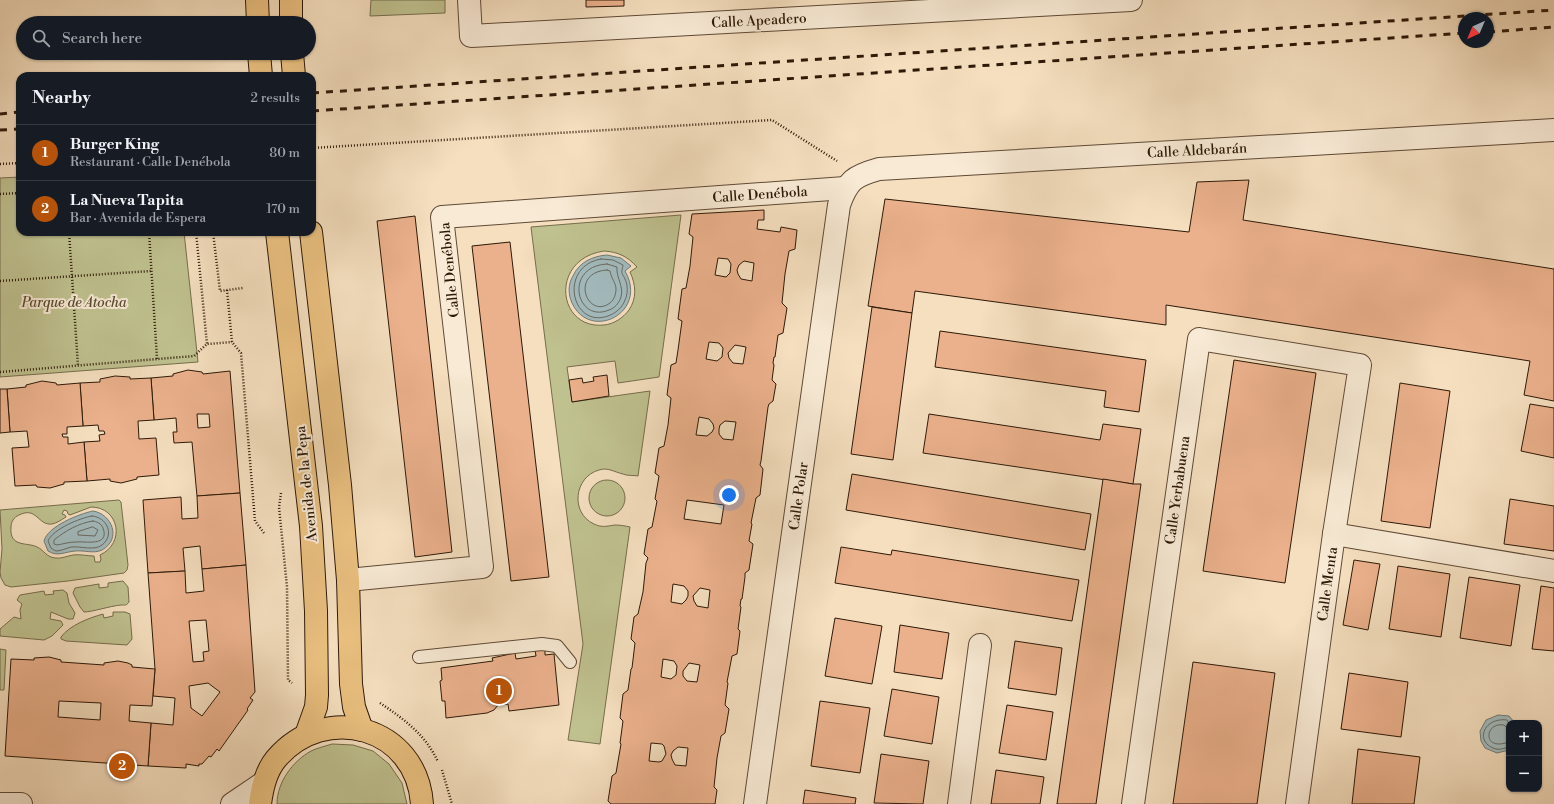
<!DOCTYPE html>
<meta charset="utf-8">
<style>
body{margin:0;font-family:"Libre Bodoni",serif;background:#242831;color:#f1f3f6}
.controls{position:absolute;right:12px;bottom:12px;display:grid;overflow:hidden;border-radius:8px;box-shadow:0 1px 3px #0004}
.controls button{width:36px;height:36px;display:grid;place-items:center;padding:0;border:0;border-bottom:1px solid #363941;background:#171b24;color:#f1f3f6;font:20px sans-serif}
.compass{position:absolute;left:1458px;top:12px;width:36px;height:36px;border-radius:50%;background:#171b24;box-shadow:0 1px 3px #0004;rotate:224deg}
.you{position:absolute;left:729px;top:495px;width:14px;height:14px;margin:-10px;border:3px solid #fff;border-radius:50%;background:#1a73e8;box-shadow:0 0 0 6px #1a73e833}
.badge{display:grid;place-items:center;width:26px;height:26px;border-radius:50%;background:#b45309;color:#fff;font-size:13px;font-weight:700}
.pin{position:absolute;translate:-50% -50%;border:2px solid #fff;box-shadow:0 1px 4px #0006}
.list{margin:0;padding:0;list-style:none}
h2{display:flex;justify-content:space-between;align-items:center;height:52px;margin:0;padding:0 16px;font-size:17px}
h2 small{font-size:13px;font-weight:400;color:#9ea1a6}
.list li{display:grid;grid-template-columns:26px 1fr auto;gap:12px;align-items:center;box-sizing:border-box;height:56px;padding:0 16px;border-top:1px solid #363941}
.list b{display:block;font-size:15px;white-space:nowrap}
.list p{margin:0;font-size:13px;white-space:nowrap;color:#9ea1a6}
.list em{font-size:13px;font-style:normal;color:#9ea1a6}
.icon{flex:none;width:22px;height:22px;fill:none;stroke:currentColor;stroke-width:2;stroke-linecap:round;stroke-linejoin:round}
.map{position:relative;flex:none;width:1554px;height:804px;overflow:hidden}
.search{position:absolute;background:#171b24;box-shadow:0 1px 3px #0004;left:16px;top:16px;width:300px;height:44px;display:flex;align-items:center;gap:10px;box-sizing:border-box;padding:0 14px;border-radius:22px;color:#9ea1a6;font-size:15px}
.panel{position:absolute;background:#171b24;box-shadow:0 1px 3px #0004;left:16px;top:72px;width:300px;height:164px;border-radius:12px}
.map>svg:first-child{display:block}
</style>
<div class="map">
<svg width="1554" height="804" viewBox="0 0 1554 804">
<rect width="100%" height="100%" fill="#f5dfbf"/>
<filter id="stains"><feTurbulence type="fractalNoise" baseFrequency=".005" numOctaves="4"/><feColorMatrix values="0 0 0 0 .2 0 0 0 0 .09 0 0 0 0 .02 0 0 0 .5 -.17"/></filter>
<radialGradient id="worn" r=".72"><stop offset=".6" stop-color="#630" stop-opacity="0"/><stop offset="1" stop-color="#630" stop-opacity=".3"/></radialGradient>
<g fill="#bfc18f" stroke="#766d4c" fill-rule="evenodd">
<polygon points="371,0 445,0 445,13 370,16"/>
<polygon points="20,177 20,232 184,232 198,362 0,377 0,178"/>
<path d="M681 215 659 377 618 383 615 361 567 367 572 402 650 391 638 476C633 475 627 476 623 474 614 472 608 467 599 470 574 477 570 513 594 524 602 528 607 526 615 525 620 525 626 526 630 527L600 744 568 740 583 644 531 227ZM604 251C618 252 627 256 637 267L630 272C636 285 637 298 629 310 623 318 614 324 604 325 557 330 549 259 604 251Z"/>
<circle cx="607" cy="498" r="18"/>
<path d="M119 500 121 502 128 565 127 570 124 573 68 581 11 587 5 585 1 578 0 572 2 549 0 510ZM91 507C119 507 126 543 100 555L101 559 100 562H95L94 556C87 556 80 554 73 555 67 556 61 559 55 558 46 557 44 550 37 547 28 542 9 548 11 527 11 522 14 517 19 515 37 506 38 526 52 524 57 523 61 520 66 517L65 515 62 514 64 510 67 511 68 514 70 515Z"/>
<path d="M123 581 128 587 129 602C126 606 125 605 121 605 110 606 92 612 84 612L80 607 73 593 75 588 99 584V588L108 587V583Z"/>
<polygon points="63,590 67,593 69,603 75,613 73,619 68,619 51,612 50,619 61,621 63,625 52,636 44,640 0,636 0,629 14,617 21,619 20,610 22,604 17,600 20,595 44,591 45,595 54,594 53,591"/>
<path d="M113 612H125L130 614 132 639 127 645 66 641 61 639V637C70 625 89 618 103 614L104 618 113 616Z"/>
<polygon points="0,649 6,650 4,690 0,690"/>
<path d="M332 744 353 745 373 751 389 764 402 783 407 804H277C277 782 293 761 311 751 317 748 326 746 332 744Z"/>
</g>
<g fill="#a2babd" stroke="#737a75">
<path d="M607 255 621 258 631 266 625 271C649 313 590 342 572 303 568 294 568 284 573 276 579 262 593 256 607 255Z"/>
<path d="M93 511C112 514 122 539 102 550 94 554 84 550 75 551 64 552 58 557 48 551L44 541C48 526 79 514 93 511Z"/>
<polygon points="1498,715 1509,716 1515,723 1509,723 1509,750 1497,753 1485,748 1481,741 1480,731 1486,720"/>
</g>
<g fill="none" stroke-linecap="round" stroke-linejoin="round">
<g stroke="#686a62" stroke-width="1">
<path d="M601 259 613 260 623 265C623 267 622 269 622 270 621 274 624 276 625 279 628 285 628 294 625 300 622 308 616 313 608 316 571 329 558 266 601 259Z"/>
<path d="M607 264 617 267C616 278 624 286 621 297 619 303 615 308 609 310 576 324 563 266 607 264Z"/>
<path d="M607 270 610 271C611 278 616 283 616 289 616 294 614 300 610 303 587 320 569 272 607 270Z"/>
<path d="M92 516C107 517 115 535 102 545 94 551 81 546 71 547 67 548 61 551 56 551 54 550 52 549 51 548L48 541C53 529 80 518 92 516Z"/>
<path d="M93 521C97 522 101 523 103 528 110 547 85 541 76 542 69 542 63 544 57 545L54 544V540C65 531 79 523 93 521Z"/>
<polygon points="93,527 98,530 95,536 78,535 78,532"/>
<path d="M1509 730 1504 725C1487 722 1483 744 1499 744 1502 744 1506 743 1509 742"/>
<path d="M1509 747C1505 748 1500 750 1496 749 1474 743 1483 717 1507 720L1509 723"/>
</g>
</g>
<g fill="#ebb18c" stroke="#2d1908" fill-rule="evenodd">
<polygon points="586,0 624,0 624,6 586,7"/>
<polygon points="1249,180 1243,220 1554,269 1554,401 1524,395 1530,361 1166,305 1166,325 915,291 912,313 868,306 885,199 1189,232 1197,182"/>
<path d="M764 210V220H758L757 229 780 232 781 227 797 230 795 249 789 251 785 274 782 303 787 308 783 333 778 335 775 357H774L773 363 774 365 772 380 776 384 773 401 769 404 768 407 761 461 760 465 763 469 760 495 756 498 751 523 752 524 749 541 753 544 749 570 745 573V577L742 599H741L740 606 741 607 738 629 740 631 737 654 732 656 727 682 728 683 725 705 729 709 725 733 721 736 717 758 714 787 717 790 715 804H611L608 801 612 776 616 773 621 744 620 743 623 721 620 718 623 694 628 690 631 669 632 668 635 643 631 639 634 617 638 614 643 592 646 563 648 558 644 554 648 529 652 527 657 501 655 499 659 476 655 473 659 448 664 446 668 425 671 398 667 395 671 365 676 363 678 350 682 321 678 319 682 289 686 288 690 266 693 237 689 234 692 214ZM718 258 728 259 731 264 730 273 726 277 715 275ZM744 261 754 263 752 281 741 279 738 274 737 270 739 265ZM709 342 719 343 723 348 722 357 717 361 706 359ZM735 345 746 347 743 364 733 363 729 358 728 353ZM699 417 709 419 713 424 714 428 712 432 707 436 696 435ZM725 421 736 422 733 440 723 439 719 434V429L720 425ZM687 500 724 505 721 524 684 519ZM673 584 684 586 688 591V596L686 600 682 604 671 602ZM700 588 710 590 708 608 697 606 694 601 693 596ZM663 659 674 661 677 666 676 675 671 679 661 677ZM689 663 700 665 697 682 687 681 683 676V671ZM651 743 662 744 664 746 666 754 662 761 659 762 649 761ZM678 747 688 748 686 766 675 765 672 759 671 755 673 751Z"/>
<polygon points="415,216 452,552 415,557 377,221"/>
<polygon points="510,242 549,577 511,581 472,246"/>
<polygon points="872,307 912,313 893,460 851,454"/>
<polygon points="940,331 1146,360 1139,412 1104,407 1106,391 935,367"/>
<polygon points="1234,360 1316,373 1285,583 1203,571"/>
<path d="M188 370 202 372 203 374 230 371 240 493 197 496 192 442 174 443 173 432H177L176 418 154 420 151 378 173 376V374ZM197 414H209L210 427 198 428Z"/>
<polygon points="607,375 609,396 572,402 569,380 582,378 583,383 594,381 593,377"/>
<polygon points="115,376 130,377 130,379 151,378 154,420 138,421 139,439 156,438 159,475 137,477 137,479 121,483 110,481 110,479 87,481 84,442 100,441 99,435 105,434 104,431 99,431 98,425 83,426 80,383 100,382 100,379"/>
<polygon points="42,381 56,383 57,385 80,383 83,426 67,427 67,434 62,434 63,437 68,437 68,444 84,442 87,481 64,482 64,484 50,488 37,487 36,485 15,486 12,448 29,447 27,431 10,432 7,389 26,387 26,385"/>
<polygon points="1400,383 1450,391 1430,528 1381,521"/>
<polygon points="0,389 7,389 10,432 0,433"/>
<polygon points="1530,404 1554,408 1554,458 1521,451"/>
<polygon points="929,414 1100,440 1103,424 1141,429 1133,484 923,453"/>
<polygon points="852,474 1091,514 1085,550 846,510"/>
<polygon points="1103,479 1133,484 1141,484 1096,804 1057,804"/>
<polygon points="240,493 246,565 202,569 200,546 183,548 185,571 148,573 143,500 181,497 182,519 198,518 197,496"/>
<polygon points="1510,499 1554,506 1554,551 1504,544"/>
<polygon points="841,547 891,555 892,550 1079,580 1072,621 835,583"/>
<polygon points="1354,560 1380,564 1368,630 1343,625"/>
<path d="M246 565 255 692 250 698 253 700 247 709 248 710 219 751 217 749 211 757 209 756 202 764H199V766L186 764V768L148 766 151 723 173 725 175 698 153 696 155 669 148 573 185 571 186 593 204 591 202 569ZM206 620 209 651 203 652 204 661 193 662 189 621ZM208 683 220 692 202 716 191 708 189 686Z"/>
<polygon points="1398,566 1450,574 1441,637 1389,629"/>
<polygon points="1469,577 1520,585 1511,646 1460,638"/>
<polygon points="1541,586 1554,588 1554,651 1532,649"/>
<polygon points="835,618 882,626 872,684 825,676"/>
<polygon points="900,625 949,633 942,679 894,672"/>
<polygon points="1015,641 1062,648 1056,695 1008,688"/>
<polygon points="545,649 545,655 554,654 559,705 509,711 508,704 498,705 494,710 487,713 446,718 445,701 442,701 440,681 442,680 441,668 493,661 492,658 515,653 516,659 536,656 535,650"/>
<path d="M49 657 61 660V662L104 665V663L118 661 128 663 132 665V667L155 669 152 706 130 705 129 721 151 723 148 766 5 756 11 659 34 660V658ZM59 701 101 703 100 720 58 717Z"/>
<polygon points="1193,662 1275,673 1257,804 1173,804"/>
<polygon points="1349,673 1408,682 1401,737 1341,729"/>
<polygon points="892,689 939,697 932,744 884,736"/>
<polygon points="820,701 870,708 860,773 811,766"/>
<polygon points="1007,705 1053,712 1046,760 999,753"/>
<polygon points="1358,749 1420,757 1414,804 1352,804"/>
<polygon points="881,754 929,761 923,804 874,803"/>
<polygon points="996,770 1044,777 1040,804 991,804"/>
<polygon points="805,790 856,798 855,804 803,804"/>
</g>
<g fill="none" stroke-linecap="round" stroke-linejoin="round">
<defs>
<polyline id="service" points="419,657 542,644 557,646 570,662"/>
<g id="minor">
<polyline points="469,0 471,36 1131,0"/>
<polyline points="1334,534 1554,571"/>
<polyline points="348,580 482,567 442,217 845,188"/>
<path d="M755 804 839 205C848 180 854 176 879 169L1554 130"/>
<polyline points="959,804 980,645"/>
<polyline points="1133,804 1199,339 1360,365 1334,534 1297,804"/>
</g>
<g id="tertiary">
<polyline points="0,804 21,804"/>
<polyline points="232,804 263,783"/>
</g>
<g id="primary">
<polyline points="257,0 258,23"/>
<polyline points="291,0 291,23"/>
<polyline points="259,53 261,76"/>
<polyline points="292,53 294,76"/>
<polyline points="277,232 311,526 316,611 317,695 316,707 306,735"/>
<polyline points="311,232 340,485 348,580 351,684 354,707 362,730"/>
<path d="M260 804C262 788 266 771 276 759 325 701 417 727 422 804"/>
</g>
</defs>
<use href="#service" stroke="#5f4a36" stroke-width="14"/>
<use href="#minor" stroke="#5f4a36" stroke-width="24"/>
<use href="#tertiary" stroke="#5f4a36" stroke-width="24"/>
<use href="#primary" stroke="#2d1908" stroke-width="24"/>
<g stroke="#2d1908" stroke-width="2.5" stroke-dasharray="1 2" stroke-linecap="butt">
<polyline points="312,148 772,120 837,161"/>
<polyline points="0,164 20,163"/>
<polyline points="0,194 20,193"/>
<polyline points="69,232 78,366"/>
<polyline points="149,232 157,359"/>
<polyline points="196,232 207,344"/>
<polyline points="213,232 220,291 243,288"/>
<polyline points="0,281 151,271"/>
<polyline points="227,290 232,342 241,353 255,521 264,533"/>
<polyline points="0,372 194,356 207,344 232,342"/>
<polyline points="281,493 279,507 287,587 288,680 292,683"/>
<path d="M380 703C404 719 426 735 438 762"/>
<polyline points="442,770 452,804"/>
</g>
<use href="#service" stroke="#f8ead5" stroke-width="12"/>
<use href="#minor" stroke="#f8ead5" stroke-width="22"/>
<use href="#tertiary" stroke="#f8ead5" stroke-width="22"/>
<use href="#primary" stroke="#eac080" stroke-width="22"/>
<g stroke="#2d1908" stroke-width="3" stroke-dasharray="7 7" stroke-linecap="butt">
<polyline points="1488,32 1554,27"/>
<polyline points="312,93 1554,10"/>
<polyline points="312,111 1464,33"/>
<polyline points="0,114 20,112"/>
<polyline points="0,130 20,129"/>
</g>
</g>
<g text-anchor="middle" stroke-width="4" stroke-linejoin="round" paint-order="stroke">
<g font-size="14" fill="#2d1908" stroke="#f8ead5">
<text transform="translate(759 20) rotate(-3)" y="5">Calle Apeadero</text>
<text transform="translate(1197 150) rotate(-3)" y="5">Calle Aldebarán</text>
<text transform="translate(760 194) rotate(-4)" y="5">Calle Denébola</text>
<text transform="translate(449 270) rotate(-96)" y="5">Calle Denébola</text>
<text transform="translate(306 484) rotate(-96)" y="5">Avenida de la Pepa</text>
<text transform="translate(1177 490) rotate(-82)" y="5">Calle Yerbabuena</text>
<text transform="translate(798 496) rotate(-82)" y="5">Calle Polar</text>
<text transform="translate(1327 584) rotate(-82)" y="5">Calle Menta</text>
</g>
<g font-size="14" font-style="italic" fill="#594b30" stroke="#f8ead5">
<text x="74" y="307">Parque de Atocha</text>
</g>
</g>
<rect width="100%" height="100%" filter="url(#stains)"/>
<rect width="100%" height="100%" fill="url(#worn)"/>
</svg>
<div class="controls">
<button>+</button>
<button>−</button>
</div>
<svg class="compass" viewBox="-18 -18 36 36"><path d="M0-13l5 13h-10z" fill="#e53935"/><path d="M0 13l5-13h-10z" fill="#9ea1a6"/></svg>
<div class="you"></div>
<div class="pin badge" style="left:499px;top:691px">1</div>
<div class="pin badge" style="left:122px;top:766px">2</div>
<div class="search"><svg class="icon" aria-label="search" viewBox="0 0 24 24"><circle cx="10" cy="10" r="6"/><path d="M15 15l6 6"/></svg>Search here</div>
<section class="panel">
<h2>Nearby<small>2 results</small></h2>
<ul class="list">
<li><span class="badge">1</span><div><b>Burger King</b><p>Restaurant · Calle Denébola</p></div><em>80 m</em></li>
<li><span class="badge">2</span><div><b>La Nueva Tapita</b><p>Bar · Avenida de Espera</p></div><em>170 m</em></li>
</ul>
</section>
</div>
